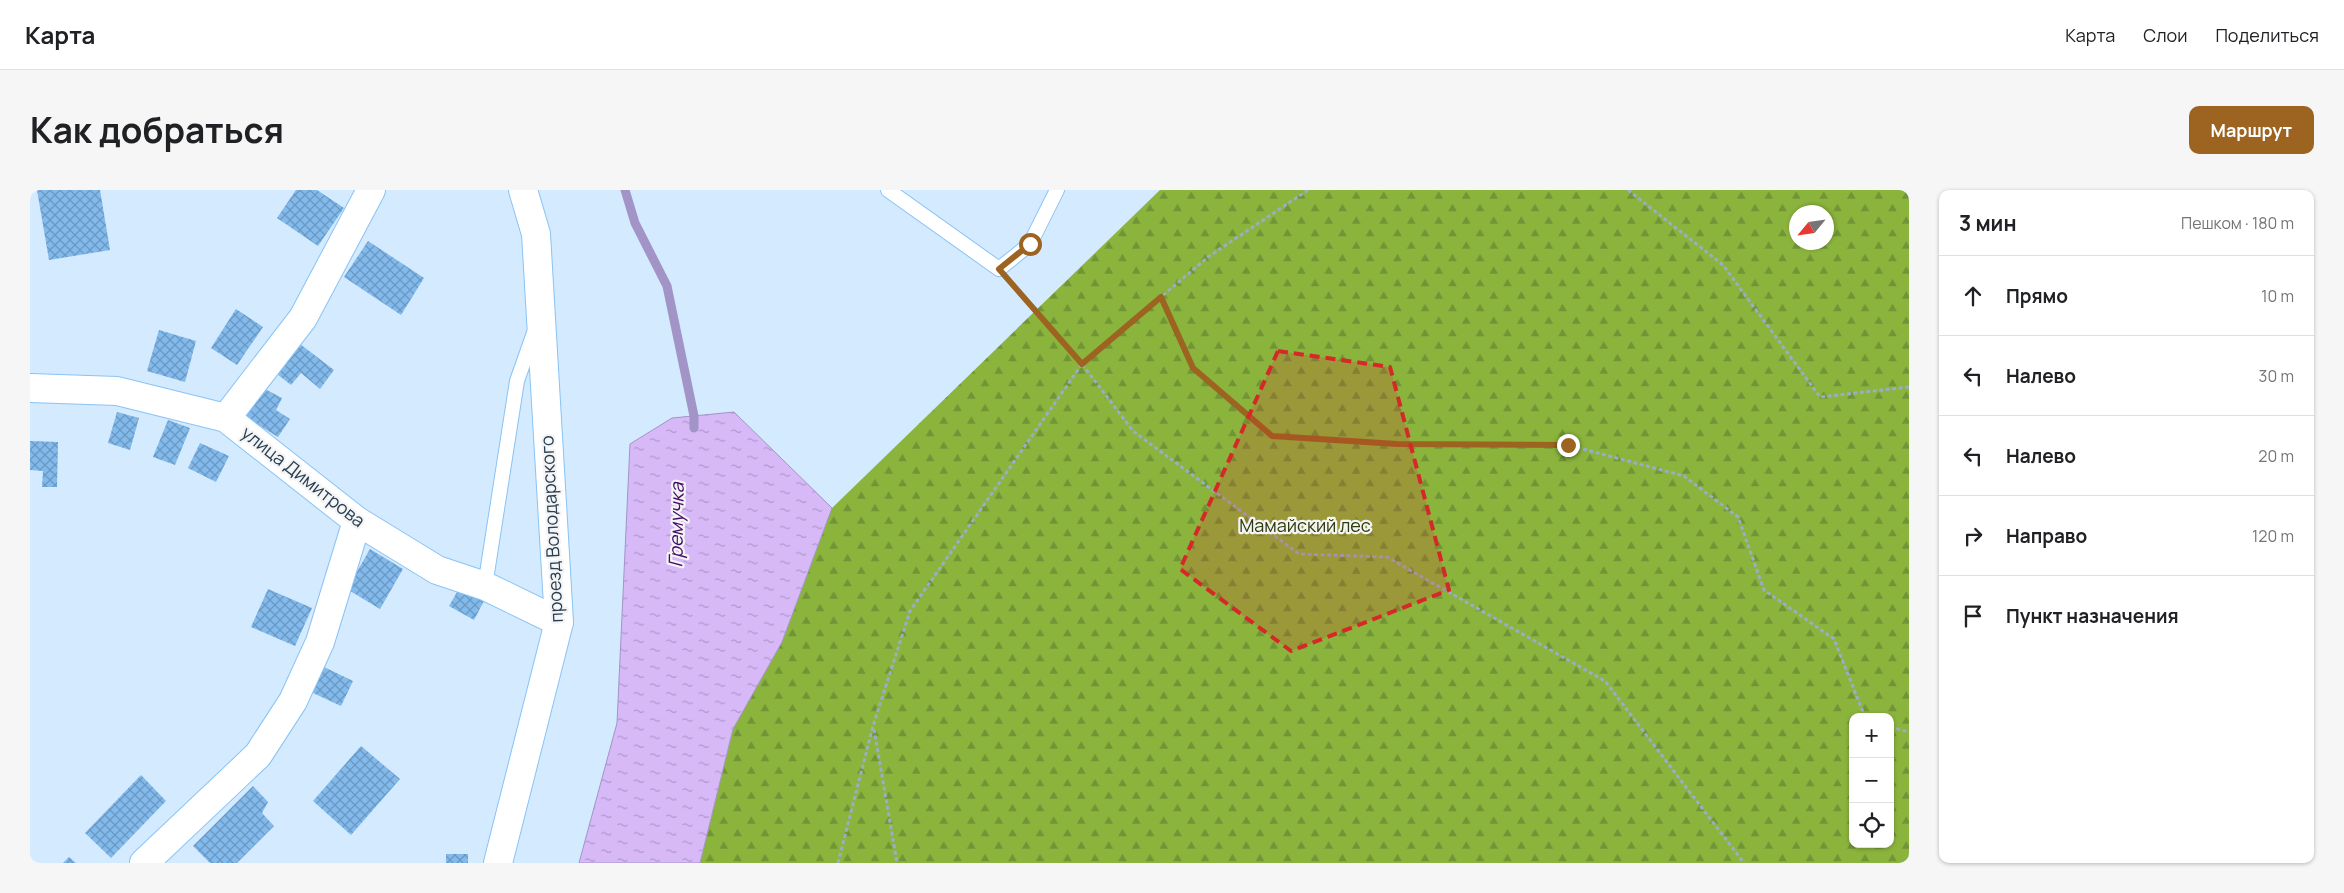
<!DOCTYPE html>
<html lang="ru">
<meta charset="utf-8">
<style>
body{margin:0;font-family:Manrope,sans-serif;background:#f6f6f6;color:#202124}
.controls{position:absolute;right:15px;bottom:15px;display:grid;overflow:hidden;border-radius:10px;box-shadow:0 1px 4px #0004}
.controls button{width:45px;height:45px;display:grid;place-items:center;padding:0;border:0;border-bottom:1px solid #e0e0e0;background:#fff;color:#202124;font:25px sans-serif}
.compass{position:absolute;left:1759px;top:15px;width:45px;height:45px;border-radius:50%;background:#fff;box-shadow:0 1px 4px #0004;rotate:241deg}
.stop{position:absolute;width:15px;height:15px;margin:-11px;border:4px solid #9c6420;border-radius:50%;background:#fff}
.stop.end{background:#9c6420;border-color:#fff;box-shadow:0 1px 5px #0008}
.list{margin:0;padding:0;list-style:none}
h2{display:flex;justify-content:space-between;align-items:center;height:65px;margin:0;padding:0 20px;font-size:21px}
h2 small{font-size:16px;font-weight:400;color:#757577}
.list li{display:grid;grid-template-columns:32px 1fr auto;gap:15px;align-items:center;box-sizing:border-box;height:80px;padding:0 20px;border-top:1px solid #e0e0e0}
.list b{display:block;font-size:19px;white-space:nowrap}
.list em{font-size:16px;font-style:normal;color:#757577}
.icon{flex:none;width:28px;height:28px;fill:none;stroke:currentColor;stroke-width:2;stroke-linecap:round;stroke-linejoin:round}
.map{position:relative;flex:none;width:1879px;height:673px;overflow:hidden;border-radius:10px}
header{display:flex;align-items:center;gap:30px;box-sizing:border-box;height:70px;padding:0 25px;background:#fff;border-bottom:1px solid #e0e0e0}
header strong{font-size:24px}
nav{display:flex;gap:28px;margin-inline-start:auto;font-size:18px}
.intro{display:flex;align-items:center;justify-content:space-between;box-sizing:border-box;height:120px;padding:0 30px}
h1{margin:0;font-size:35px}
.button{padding:12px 22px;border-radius:10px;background:#9c6420;color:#fff;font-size:18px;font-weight:700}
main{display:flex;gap:30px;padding:0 30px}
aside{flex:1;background:#fff;border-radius:10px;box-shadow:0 1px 4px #0004}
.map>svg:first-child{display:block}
</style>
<header>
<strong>Карта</strong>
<nav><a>Карта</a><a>Слои</a><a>Поделиться</a></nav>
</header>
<div class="intro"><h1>Как добраться</h1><a class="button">Маршрут</a></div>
<main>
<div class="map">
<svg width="1879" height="673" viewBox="0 0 1879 673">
<defs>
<pattern id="forest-firs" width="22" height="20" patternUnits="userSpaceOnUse" patternTransform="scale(1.25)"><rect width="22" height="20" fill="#8bb43d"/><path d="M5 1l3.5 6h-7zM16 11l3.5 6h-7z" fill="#719436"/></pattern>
<pattern id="water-ripples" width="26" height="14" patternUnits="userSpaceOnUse" patternTransform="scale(1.25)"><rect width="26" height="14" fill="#d7b9f7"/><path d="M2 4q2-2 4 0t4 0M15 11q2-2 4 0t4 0" fill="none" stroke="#ae98cb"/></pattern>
<pattern id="building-cross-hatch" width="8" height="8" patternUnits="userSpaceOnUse" patternTransform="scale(1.25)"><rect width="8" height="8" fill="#82baec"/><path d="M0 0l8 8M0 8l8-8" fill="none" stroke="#6a98c2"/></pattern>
</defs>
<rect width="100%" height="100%" fill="#d3eaff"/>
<path fill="url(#forest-firs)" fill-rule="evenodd" d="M1130 0H1879V673H670L703 539 752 452 802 318ZM1766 22H1796V52H1766ZM1823 527H1860V654H1823Z"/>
<polygon fill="url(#water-ripples)" stroke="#a294c6" points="704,222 802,318 752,452 703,539 670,673 549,673 587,533 600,254 642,228"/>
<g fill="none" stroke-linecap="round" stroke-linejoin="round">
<polyline stroke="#a294c6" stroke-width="9" points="595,0 605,33 637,96 664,226 664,238"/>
</g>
<g fill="url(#building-cross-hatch)">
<polygon points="7,0 70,0 80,60 19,70"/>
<polygon points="266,0 287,0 314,18 288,56 247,28"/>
<polygon points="338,51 394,88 371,125 314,87"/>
<polygon points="206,119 233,137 207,175 181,158"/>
<polygon points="129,140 166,151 155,192 117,181"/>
<polygon points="270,154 304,180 290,199 271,183 261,195 247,184"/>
<polygon points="233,198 252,208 246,220 260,229 248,247 214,226"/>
<polygon points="87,222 109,228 100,260 78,253"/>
<polygon points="138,230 160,238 145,275 123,267"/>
<polygon points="0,251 28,252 27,297 12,297 13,281 0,280"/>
<polygon points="170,253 199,266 186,292 158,278"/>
<polygon points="340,359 373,379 350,419 317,399"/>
<polygon points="430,397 454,411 444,430 419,416"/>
<polygon points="238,399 282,418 265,456 221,437"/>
<polygon points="294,477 323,491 311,516 281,502"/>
<polygon points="331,556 370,589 321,645 283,611"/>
<polygon points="111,585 136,611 81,668 55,643"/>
<polygon points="223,596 238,612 232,623 244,636 207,673 180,673 163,656"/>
<rect x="416" y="664" width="22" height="9"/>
<polygon points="39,667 46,673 33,673"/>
</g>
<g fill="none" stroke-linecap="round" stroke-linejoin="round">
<defs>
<g id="service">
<polyline points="858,0 969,79 1000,54 1027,0"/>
<polyline points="455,396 487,191 505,140"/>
</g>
<g id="minor">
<polyline points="0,198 87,201 196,228 327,331 407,380 455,396 529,432"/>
<polyline points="196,228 273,128 341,0"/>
<polyline points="114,673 228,565 263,511 290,452 327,331"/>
<polyline points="468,673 529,432 506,44 493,0"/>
</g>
</defs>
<use href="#service" stroke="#8ac3f5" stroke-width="16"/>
<use href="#minor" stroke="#8ac3f5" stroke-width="30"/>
<g stroke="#97aec3" stroke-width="3" stroke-dasharray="4 2.5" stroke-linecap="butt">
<polyline points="1278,0 1178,67 1052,174 1103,241 1269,364 1357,367 1575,491 1714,673"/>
<polyline points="1598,0 1693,75 1790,207 1879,197"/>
<polyline points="1131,107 1163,178 1242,246 1367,254 1538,255 1654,286 1708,327 1734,400 1804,449 1835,527"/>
<polyline points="1860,537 1879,542"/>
<polyline points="844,539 867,673"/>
<polyline points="808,673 843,536 880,421 1052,174 983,94"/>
</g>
<use href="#service" stroke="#fff" stroke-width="14"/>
<use href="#minor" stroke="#fff" stroke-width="28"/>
</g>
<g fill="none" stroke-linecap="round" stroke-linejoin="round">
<polyline stroke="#9c6420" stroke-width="6" points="1000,54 969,79 1052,174 1131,107 1163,178 1242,246 1367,254 1538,255"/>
</g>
<path fill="#d62828" fill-opacity="0.2" stroke="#d62828" stroke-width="4" stroke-dasharray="10 6" stroke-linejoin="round" d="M1248 161 1360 177 1419 400 1261 461 1150 379Z"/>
<g text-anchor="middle" stroke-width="4.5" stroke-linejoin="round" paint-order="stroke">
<g font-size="18" fill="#263d52" stroke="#f4f4f4">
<text transform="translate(273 287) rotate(38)" y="6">улица Димитрова</text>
<text transform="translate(522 339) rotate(-93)" y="6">проезд Володарского</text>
</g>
<g font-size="18" fill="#2b3b0b" stroke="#f4f4f4">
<text x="1275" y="342">Мамайский лес</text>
</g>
<g font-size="19" font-style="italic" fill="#420967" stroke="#f4f4f4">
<text transform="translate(646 335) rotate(-89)" y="7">Гремучка</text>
</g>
</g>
</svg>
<div class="controls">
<button>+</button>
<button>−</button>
<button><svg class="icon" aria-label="locate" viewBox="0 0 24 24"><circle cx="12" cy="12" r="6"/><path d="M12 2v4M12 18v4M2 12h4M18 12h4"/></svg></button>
</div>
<svg class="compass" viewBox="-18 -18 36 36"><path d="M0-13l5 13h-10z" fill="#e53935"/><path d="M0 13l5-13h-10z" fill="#757577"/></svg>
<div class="stop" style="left:1000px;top:54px"></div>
<div class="stop end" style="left:1538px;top:255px"></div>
</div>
<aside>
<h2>3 мин<small>Пешком · 180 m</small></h2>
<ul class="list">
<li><svg class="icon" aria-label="ahead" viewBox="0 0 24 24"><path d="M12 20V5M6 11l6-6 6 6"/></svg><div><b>Прямо</b></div><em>10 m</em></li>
<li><svg class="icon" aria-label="left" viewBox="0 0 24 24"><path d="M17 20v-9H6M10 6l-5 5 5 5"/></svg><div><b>Налево</b></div><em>30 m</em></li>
<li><svg class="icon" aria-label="left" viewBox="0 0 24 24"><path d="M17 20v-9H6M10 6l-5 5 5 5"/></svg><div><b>Налево</b></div><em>20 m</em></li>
<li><svg class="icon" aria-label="right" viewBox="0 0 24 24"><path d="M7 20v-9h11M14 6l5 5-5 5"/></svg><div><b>Направо</b></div><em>120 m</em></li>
<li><svg class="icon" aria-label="arrive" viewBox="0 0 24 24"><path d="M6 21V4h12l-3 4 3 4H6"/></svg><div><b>Пункт назначения</b></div></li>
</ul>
</aside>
</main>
